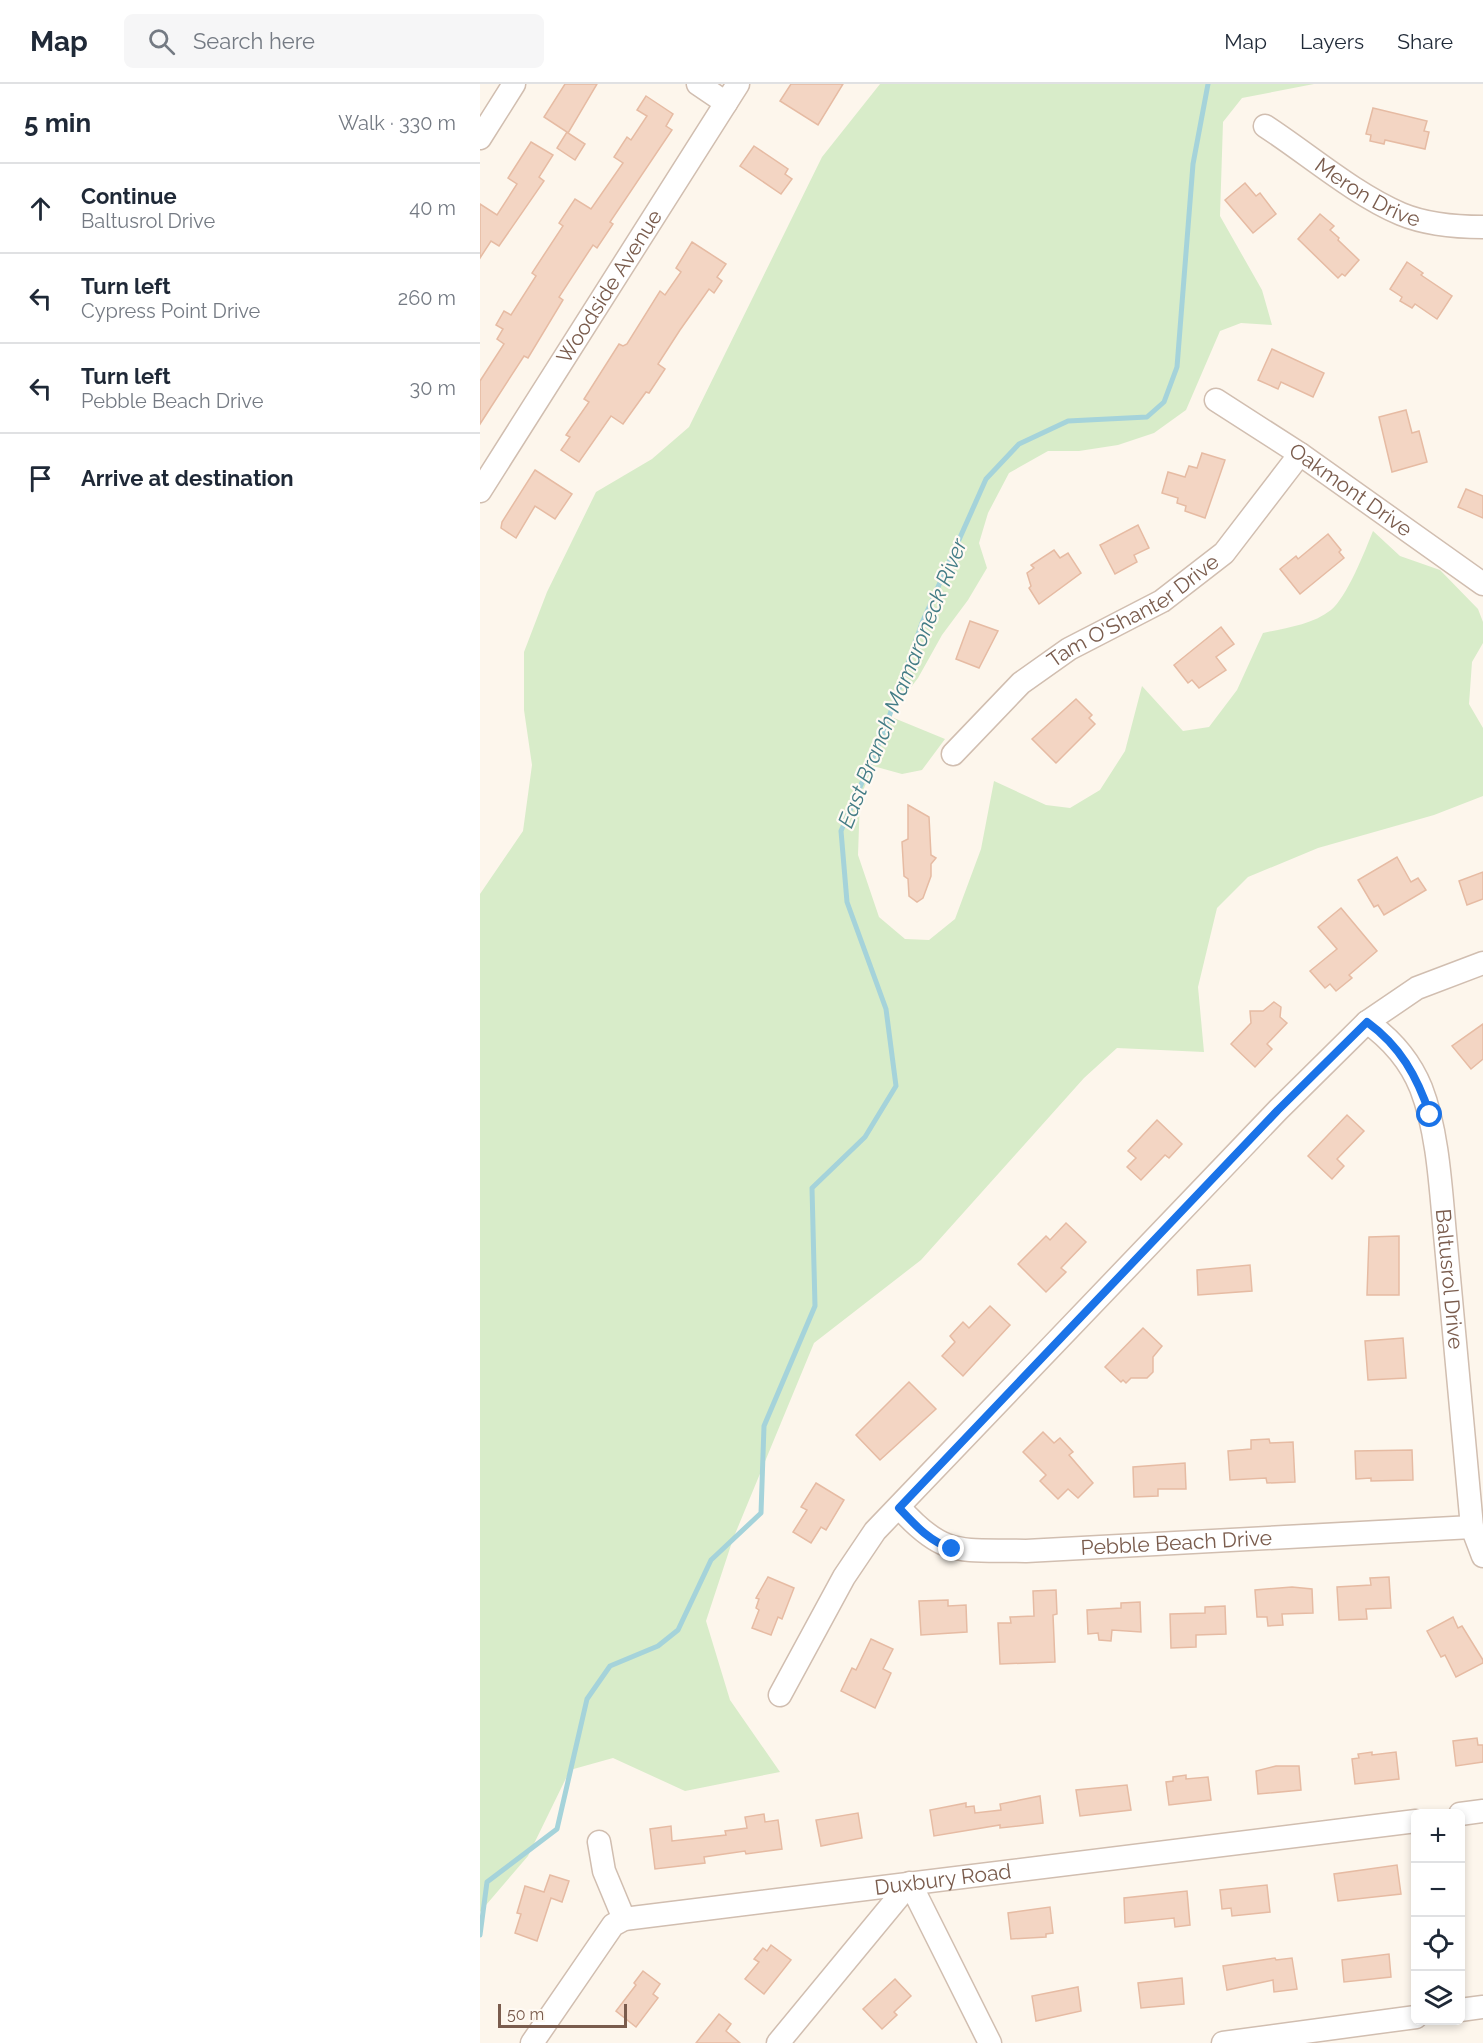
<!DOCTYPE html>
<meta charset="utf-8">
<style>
body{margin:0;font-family:Raleway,sans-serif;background:#f6f6f7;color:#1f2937}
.controls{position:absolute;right:18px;bottom:18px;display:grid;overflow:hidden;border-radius:9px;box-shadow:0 3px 9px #0003}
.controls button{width:54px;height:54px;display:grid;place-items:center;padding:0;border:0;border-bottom:2px solid #e0e1e3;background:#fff;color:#1f2937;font:30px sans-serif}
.scale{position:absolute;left:18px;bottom:15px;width:129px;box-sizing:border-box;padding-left:6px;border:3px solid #7a5c4d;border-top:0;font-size:16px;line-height:21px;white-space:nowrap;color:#7a5c4d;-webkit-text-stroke:4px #fffaf3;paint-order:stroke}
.stop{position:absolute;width:18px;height:18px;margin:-14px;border:4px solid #1a73e8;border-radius:50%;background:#fff}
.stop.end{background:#1a73e8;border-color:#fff;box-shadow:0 2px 6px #0008}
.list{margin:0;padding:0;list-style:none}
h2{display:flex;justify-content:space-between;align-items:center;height:78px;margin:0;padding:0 24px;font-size:26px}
h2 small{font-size:20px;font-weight:400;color:#747a83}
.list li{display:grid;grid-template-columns:39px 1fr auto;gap:18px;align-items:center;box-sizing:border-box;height:90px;padding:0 24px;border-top:2px solid #e0e1e3}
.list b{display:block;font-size:22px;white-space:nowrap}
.list p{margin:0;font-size:20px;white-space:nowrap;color:#747a83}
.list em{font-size:20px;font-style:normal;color:#747a83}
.icon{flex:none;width:33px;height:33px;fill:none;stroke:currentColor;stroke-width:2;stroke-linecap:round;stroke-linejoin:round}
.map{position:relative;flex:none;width:1003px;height:1959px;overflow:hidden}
header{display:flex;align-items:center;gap:36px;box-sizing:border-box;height:84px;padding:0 30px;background:#fff;border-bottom:2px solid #e0e1e3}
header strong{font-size:28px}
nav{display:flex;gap:33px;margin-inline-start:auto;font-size:21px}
.search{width:420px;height:54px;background:#f6f6f7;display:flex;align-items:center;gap:15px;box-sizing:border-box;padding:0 21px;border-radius:9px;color:#747a83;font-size:22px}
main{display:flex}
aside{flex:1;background:#fff}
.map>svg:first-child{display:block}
</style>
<header>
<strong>Map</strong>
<div class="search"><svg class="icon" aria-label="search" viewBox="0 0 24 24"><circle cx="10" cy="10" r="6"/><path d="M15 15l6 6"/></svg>Search here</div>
<nav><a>Map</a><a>Layers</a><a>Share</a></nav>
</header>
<main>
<aside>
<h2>5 min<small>Walk · 330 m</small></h2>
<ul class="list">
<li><svg class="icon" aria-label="ahead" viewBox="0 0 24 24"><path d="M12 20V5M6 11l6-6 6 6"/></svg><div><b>Continue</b><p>Baltusrol Drive</p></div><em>40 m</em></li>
<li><svg class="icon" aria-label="left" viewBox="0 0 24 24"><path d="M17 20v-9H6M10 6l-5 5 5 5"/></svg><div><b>Turn left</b><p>Cypress Point Drive</p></div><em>260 m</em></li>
<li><svg class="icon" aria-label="left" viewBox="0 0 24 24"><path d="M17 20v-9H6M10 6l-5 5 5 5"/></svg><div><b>Turn left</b><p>Pebble Beach Drive</p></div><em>30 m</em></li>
<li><svg class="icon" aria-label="arrive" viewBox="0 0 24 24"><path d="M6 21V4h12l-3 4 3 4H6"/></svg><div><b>Arrive at destination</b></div></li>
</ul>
</aside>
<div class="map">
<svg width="1003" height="1959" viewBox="0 0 1003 1959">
<rect width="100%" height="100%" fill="#fdf6ec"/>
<path fill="#d8ecc9" d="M400 0H834L762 14 743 38 740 132 782 206 792 241 761 239 740 247 706 326 674 349 638 361 599 367H568L529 389 508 429 499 459 507 484 488 516 462 551 438 594 409 632 465 655 442 686 422 690 393 682 380 714 378 771 399 833 425 855 449 856 475 835 501 765 514 697 566 721 590 724 620 706 645 667 662 602 703 647 729 643 757 606 783 549C805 544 832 541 851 526 867 513 885 467 893 447L920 472 960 486 998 525 1003 538V559L992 578 989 620 1003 644V712L954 731 838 764 768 793 737 824 718 903 724 968 637 964 604 994 441 1176 334 1259 253 1455 226 1537 250 1616 300 1688 205 1707 133 1674 90 1686 48 1772 0 1828V810L43 747 52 681 44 626V568L67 508 116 408 172 375 209 343 342 73Z"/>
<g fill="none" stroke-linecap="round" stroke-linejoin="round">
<polyline stroke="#a5d3da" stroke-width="5" points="0,1851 7,1798 77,1745 107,1615 130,1582 178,1562 198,1546 231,1476 281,1429 284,1342 335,1222 332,1104 385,1053 416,1002 406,925 367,818 361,747 403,650 442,539 506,395 539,360 588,337 667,333 684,318 697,283 713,80 728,0"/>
</g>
<g fill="#f3d5c3" stroke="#e6bba3" stroke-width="1.5">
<polygon points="85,0 117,0 88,49 105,60 95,76 77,64 87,48 64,33"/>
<polygon points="311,0 363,0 338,41 300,17"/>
<polygon points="166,12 193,30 186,42 192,46 130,138 133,140 117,164 113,161 79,213 83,216 48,274 44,272 0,340 0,297 24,260 17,255 23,245 16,241 24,227 31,231 56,192 52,189 83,142 79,139 95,115 111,125 143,79 134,73 147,53 151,56 167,32 157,26"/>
<polygon points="893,24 947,37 944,47 949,48 945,65 905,56 904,60 890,57 891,51 886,50"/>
<polygon points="51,58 73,71 59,93 64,97 19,162 11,157 0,174 0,120 17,131 37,100 28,94"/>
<polygon points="274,62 308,85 305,90 312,95 301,110 260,82"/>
<polygon points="765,99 776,112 780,109 796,130 773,149 745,116"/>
<polygon points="840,130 854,142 850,146 859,154 858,156 879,176 865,192 862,190 858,194 818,155"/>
<polygon points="212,158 246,180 237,193 242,197 234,209 229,205 200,246 178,280 185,285 169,309 166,308 143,340 131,332 99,378 81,366 90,353 86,351 109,318 104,315 139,260 143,262 147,260 180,207 185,211 201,188 196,184"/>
<polygon points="927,178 943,189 941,191 972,212 957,235 935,220 932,224 920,217 922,213 910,205"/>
<polygon points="792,265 844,289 833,313 801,298 798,305 778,296"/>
<polygon points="926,326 932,349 939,347 947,378 912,388 899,333"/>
<polygon points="722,369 745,376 725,434 705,427 706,422 697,419 698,414 682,409 688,388 705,393 709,382 717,384"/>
<polygon points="55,386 92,410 75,435 55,422 36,454 21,444 22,438"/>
<polygon points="986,405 1003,412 1003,434 978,423"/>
<polygon points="658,441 669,464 654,471 657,478 635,490 620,461"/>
<polygon points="848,450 861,466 859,468 864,474 820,510 800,485 816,472 818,475"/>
<polygon points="574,466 580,474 588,469 601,489 559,520 549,504 551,502 547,489 554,484 551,481"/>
<polygon points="490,537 518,547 499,584 476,575"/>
<polygon points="741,543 754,560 736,573 746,586 719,604 712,596 708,599 694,581"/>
<polygon points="596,615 612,631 609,634 615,640 576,679 552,655"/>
<polygon points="428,721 449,733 451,771 456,774 451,780 451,792 443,814 437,818 429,812 428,795 424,792 422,758 428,755"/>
<polygon points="917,773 931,798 938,794 946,806 904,831 898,821 894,823 878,796"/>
<polygon points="1003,788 1003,815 987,821 979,797"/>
<polygon points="861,824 897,867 869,891 872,894 856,907 850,900 845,904 830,887 857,865 838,843"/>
<polygon points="794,918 801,923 800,933 807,939 787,960 792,965 775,983 751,960 771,939 770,927 783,927"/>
<polygon points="1003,940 1003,975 991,985 972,962"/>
<polygon points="867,1031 884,1047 857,1075 864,1082 852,1095 828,1072"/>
<polygon points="677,1036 702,1060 689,1074 685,1071 661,1096 647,1083 656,1074 648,1067"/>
<polygon points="586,1139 606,1158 581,1184 586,1188 566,1208 538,1180 566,1152 570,1156"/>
<polygon points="919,1152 919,1211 887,1211 889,1153"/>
<polygon points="770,1181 772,1207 718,1211 717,1186"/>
<polygon points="510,1222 530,1241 483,1292 462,1272 475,1258 470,1252 483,1238 489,1244"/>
<polygon points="663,1244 682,1262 673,1273 673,1288 667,1294 651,1294 646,1299 643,1296 641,1298 625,1283"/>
<polygon points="923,1254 926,1294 888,1296 885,1257"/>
<polygon points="429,1298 456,1325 400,1376 376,1351"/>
<polygon points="563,1348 574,1359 580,1354 593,1368 589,1371 613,1399 598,1414 588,1405 578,1415 560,1397 566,1391 543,1368"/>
<polygon points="789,1355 790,1359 813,1358 815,1398 787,1399 786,1394 750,1396 748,1367 771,1365 771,1356"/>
<polygon points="932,1366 933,1396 891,1397 891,1394 876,1395 875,1367"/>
<polygon points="705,1379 706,1405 678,1405 678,1412 654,1413 653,1383"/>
<polygon points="336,1399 364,1416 346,1446 341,1443 331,1459 313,1448 327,1426 321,1423"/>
<polygon points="288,1493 314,1504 302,1535 298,1533 291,1551 272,1544 279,1526 276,1524 279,1515 276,1514"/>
<polygon points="909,1493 911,1524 886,1525 887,1535 859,1536 857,1503 891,1501 890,1494"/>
<polygon points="812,1503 832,1505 833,1529 802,1530 803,1541 788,1542 787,1533 777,1533 775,1506"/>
<polygon points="576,1506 577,1530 573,1531 575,1578 520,1580 518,1539 531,1539 530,1533 554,1532 553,1507"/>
<polygon points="468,1516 468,1522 486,1521 487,1548 441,1551 439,1517"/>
<polygon points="660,1518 661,1548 632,1546 631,1557 619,1556 618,1549 608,1550 607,1526 641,1524 641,1519"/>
<polygon points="745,1522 746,1550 716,1551 716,1563 691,1564 690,1530 725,1529 725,1523"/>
<polygon points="973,1533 978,1544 982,1542 1003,1576 1003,1579 976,1593 965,1571 961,1573 947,1547"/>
<polygon points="391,1555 413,1565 403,1585 411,1589 395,1624 361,1607 372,1584 376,1586"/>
<polygon points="997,1654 998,1661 1003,1661 1003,1678 976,1682 973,1657"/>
<polygon points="892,1668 892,1671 916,1668 919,1695 875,1700 872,1675 879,1674 878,1670"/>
<polygon points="796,1682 819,1682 821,1706 778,1710 776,1687"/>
<polygon points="706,1691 706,1695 728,1693 731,1716 689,1721 686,1698 693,1697 693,1693"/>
<polygon points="647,1701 651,1726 600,1732 596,1706"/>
<polygon points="560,1712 563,1739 520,1744 520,1741 454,1752 450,1726 486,1719 486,1723 494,1722 495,1729 521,1726 520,1720"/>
<polygon points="378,1729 382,1754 341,1762 336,1736"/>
<polygon points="284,1730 285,1738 298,1736 302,1765 266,1770 265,1767 224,1773 225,1779 175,1785 170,1745 191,1742 192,1757 246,1751 245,1747 267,1744 265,1733"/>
<polygon points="917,1781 921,1810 858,1817 854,1790"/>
<polygon points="70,1791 89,1797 82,1818 71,1814 57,1857 35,1849 41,1830 37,1829 45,1802 64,1808"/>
<polygon points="787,1801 790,1828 752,1832 751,1824 742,1825 740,1806"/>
<polygon points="707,1807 710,1841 695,1843 694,1834 645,1839 644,1814"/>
<polygon points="570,1823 573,1849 566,1850 566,1853 531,1855 528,1829"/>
<polygon points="291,1861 311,1876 284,1910 265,1895 279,1878 274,1875 283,1864 287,1867"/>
<polygon points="909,1870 911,1893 864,1898 862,1876"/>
<polygon points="795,1874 796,1876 812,1874 817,1905 794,1908 793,1896 747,1906 743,1882"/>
<polygon points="163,1887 180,1900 173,1910 178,1914 156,1943 136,1927 156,1901 154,1899"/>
<polygon points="702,1894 704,1920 661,1924 658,1899"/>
<polygon points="415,1895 431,1912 414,1928 417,1931 402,1945 383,1925"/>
<polygon points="598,1903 601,1927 556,1937 552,1912"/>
<polygon points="239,1930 251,1940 246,1947 260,1959 216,1959"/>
</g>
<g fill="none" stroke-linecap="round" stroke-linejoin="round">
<defs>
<g id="minor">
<polyline points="218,0 246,19"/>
<path id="s1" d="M785 42C828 70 874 110 921 130 945 140 977 143 1003 143"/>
<polyline points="0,54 34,0"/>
<path id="s2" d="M736 316 820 370 1003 500"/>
<path id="s3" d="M0 407 258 0"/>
<path id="s4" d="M473 670 541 599 589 565 682 517 744 469 820 370"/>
<path id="s5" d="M887 938C911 955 930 977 941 1004 959 1050 961 1112 966 1161 975 1255 984 1349 992 1443L1003 1472"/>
<path id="s6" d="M419 1423C465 1475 482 1465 546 1467L992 1443"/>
<polyline points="300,1611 364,1493 395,1447 798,1026 887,938 937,904 1003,879"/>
<polyline points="980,1730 1003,1727"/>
<polyline points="119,1758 124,1787 144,1835"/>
<polyline points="980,1926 1003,1923"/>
<path id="s7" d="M52 1959 133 1841 144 1835 936 1737"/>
<polyline points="298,1959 430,1799 510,1959"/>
<polyline points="743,1959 936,1933"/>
</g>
</defs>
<use href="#minor" stroke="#d1beb0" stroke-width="25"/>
<use href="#minor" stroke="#fff" stroke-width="22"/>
</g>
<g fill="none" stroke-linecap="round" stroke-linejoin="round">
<path stroke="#1a73e8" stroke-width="8" d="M472 1465C449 1457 435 1441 419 1424L798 1026 887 938C920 962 937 992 950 1031"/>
</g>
<g text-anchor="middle" stroke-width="4.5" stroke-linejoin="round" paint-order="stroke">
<g font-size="21" fill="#7a5c4d" stroke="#fffaf3">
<text dy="7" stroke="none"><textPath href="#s1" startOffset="123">Meron Drive</textPath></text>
<text dy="7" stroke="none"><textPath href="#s3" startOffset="242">Woodside Avenue</textPath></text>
<text dy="7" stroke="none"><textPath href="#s2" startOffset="162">Oakmont Drive</textPath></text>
<text dy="7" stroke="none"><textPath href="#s4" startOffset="232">Tam O'Shanter Drive</textPath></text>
<text dy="7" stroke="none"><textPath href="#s5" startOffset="280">Baltusrol Drive</textPath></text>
<text dy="7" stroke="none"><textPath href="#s6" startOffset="292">Pebble Beach Drive</textPath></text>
<text dy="7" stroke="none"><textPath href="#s7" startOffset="477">Duxbury Road</textPath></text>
</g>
<g font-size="22" font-style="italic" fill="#437c86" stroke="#fffaf3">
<text transform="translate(422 599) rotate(-68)" y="8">East Branch Mamaroneck River</text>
</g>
</g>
</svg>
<div class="controls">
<button>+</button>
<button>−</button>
<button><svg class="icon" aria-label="locate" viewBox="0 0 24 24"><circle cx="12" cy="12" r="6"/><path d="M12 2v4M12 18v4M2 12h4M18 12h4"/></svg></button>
<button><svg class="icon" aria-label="layers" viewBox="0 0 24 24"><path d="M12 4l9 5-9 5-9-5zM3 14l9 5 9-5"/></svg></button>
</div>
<div class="scale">50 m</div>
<div class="stop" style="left:950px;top:1031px"></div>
<div class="stop end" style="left:472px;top:1465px"></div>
</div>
</main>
